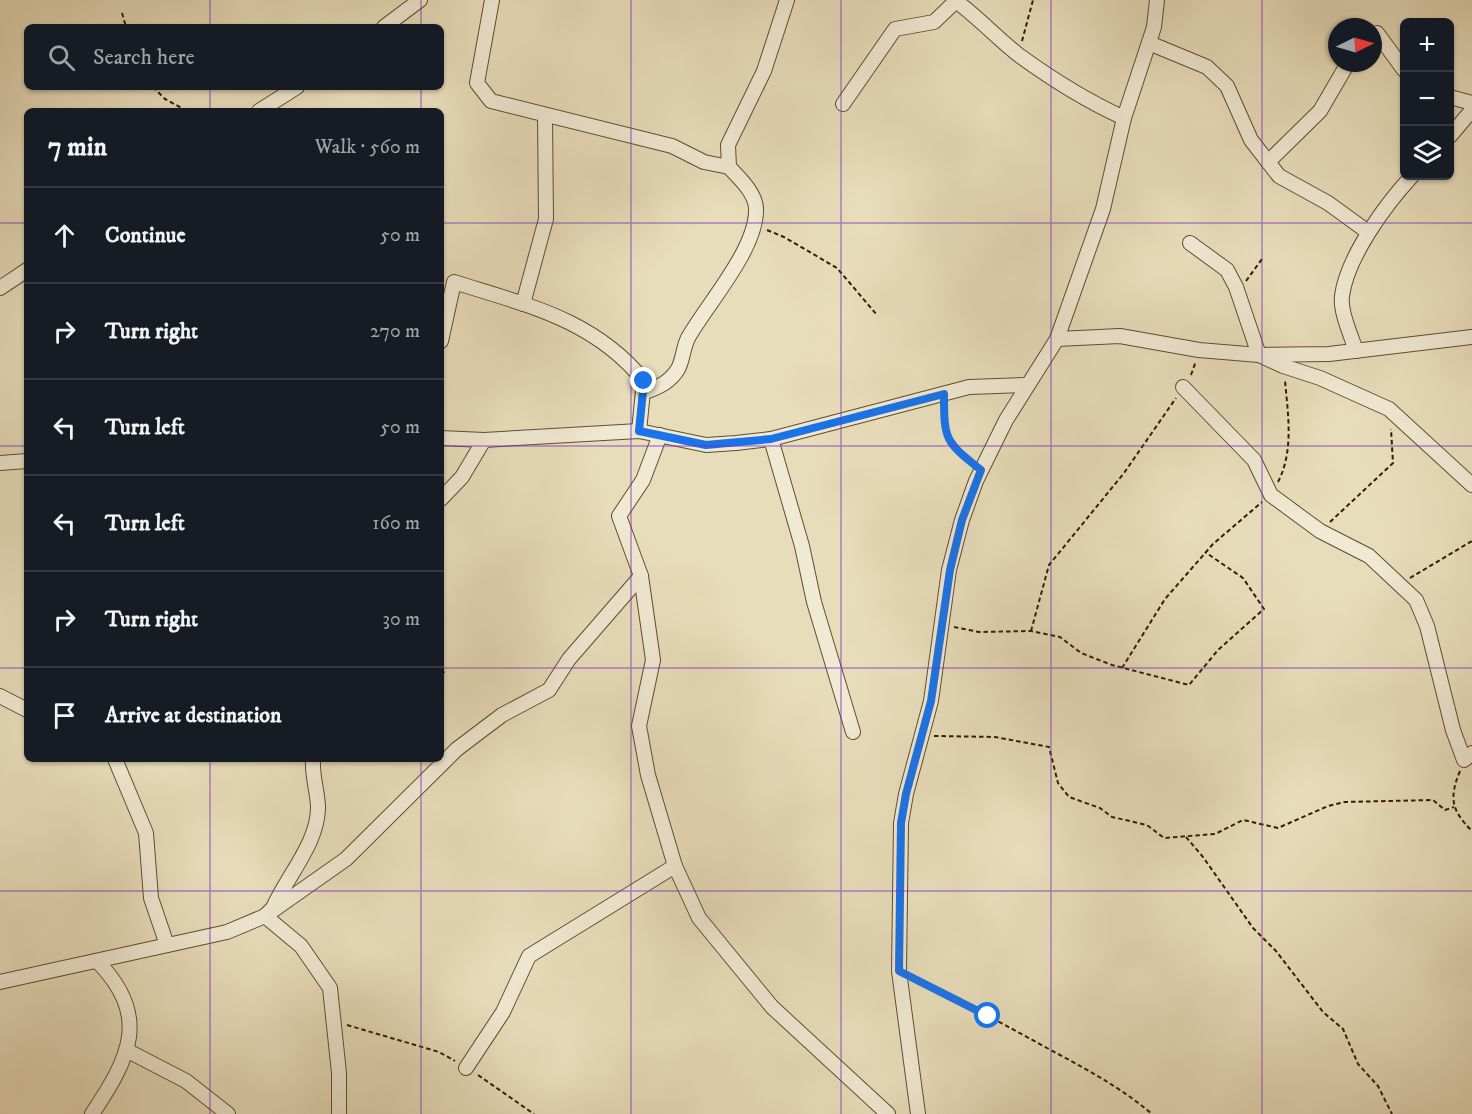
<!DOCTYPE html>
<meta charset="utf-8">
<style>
body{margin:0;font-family:"IM FELL DW Pica",serif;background:#20242c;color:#f1f3f6}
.controls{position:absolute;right:18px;top:18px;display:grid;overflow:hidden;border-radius:9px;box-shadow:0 2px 4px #0004}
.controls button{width:54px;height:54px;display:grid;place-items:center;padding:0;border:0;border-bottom:2px solid #363941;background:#171b24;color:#f1f3f6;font:30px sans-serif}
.compass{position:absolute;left:1328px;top:18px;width:54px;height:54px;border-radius:50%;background:#171b24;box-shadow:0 2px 4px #0004;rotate:85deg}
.stop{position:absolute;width:18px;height:18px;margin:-14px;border:4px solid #1a73e8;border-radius:50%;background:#fff}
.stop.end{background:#1a73e8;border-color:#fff;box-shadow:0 2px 6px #0008}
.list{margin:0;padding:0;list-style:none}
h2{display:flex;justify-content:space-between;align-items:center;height:78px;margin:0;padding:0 24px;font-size:26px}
h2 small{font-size:20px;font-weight:400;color:#9ea1a6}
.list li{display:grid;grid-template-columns:39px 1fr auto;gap:18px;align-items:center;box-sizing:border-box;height:96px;padding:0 24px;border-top:2px solid #363941}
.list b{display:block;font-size:22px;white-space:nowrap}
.list em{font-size:20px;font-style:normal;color:#9ea1a6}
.icon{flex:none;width:33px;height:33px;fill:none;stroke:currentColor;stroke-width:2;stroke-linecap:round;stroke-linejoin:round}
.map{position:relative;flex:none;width:1472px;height:1114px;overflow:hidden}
.search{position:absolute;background:#171b24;box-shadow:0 2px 4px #0004;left:24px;top:24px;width:420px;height:66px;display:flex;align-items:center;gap:15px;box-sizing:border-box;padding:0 21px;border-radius:9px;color:#9ea1a6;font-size:22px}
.panel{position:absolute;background:#171b24;box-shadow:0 2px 4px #0004;left:24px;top:108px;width:420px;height:654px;border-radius:9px}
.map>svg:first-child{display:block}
</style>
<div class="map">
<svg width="1472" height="1114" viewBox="0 0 1472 1114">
<rect width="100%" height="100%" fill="#e8ddbb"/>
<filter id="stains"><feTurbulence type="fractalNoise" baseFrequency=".00333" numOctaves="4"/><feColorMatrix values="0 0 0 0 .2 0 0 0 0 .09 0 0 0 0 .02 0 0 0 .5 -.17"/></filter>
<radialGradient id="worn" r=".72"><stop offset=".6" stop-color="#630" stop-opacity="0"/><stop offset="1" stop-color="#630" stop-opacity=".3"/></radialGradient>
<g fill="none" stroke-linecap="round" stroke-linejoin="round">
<defs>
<g id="minor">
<polyline points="492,0 477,83 491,101 672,146 704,162 729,167"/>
<polyline points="1157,0 1154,27 1124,118 1103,209 1057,339 1120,336 1199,350 1259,355 1329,354 1472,337"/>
<polyline points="384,27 420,0"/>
<polyline points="1373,36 1377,33 1404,70"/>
<polyline points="1149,43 1207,67 1227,86 1251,140 1279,176 1328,203 1368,232"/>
<polyline points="1450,97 1472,103"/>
<path d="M843 104 895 29 934 22 956 1C979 18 998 39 1020 56 1053 80 1087 101 1124 118"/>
<polyline points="259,111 297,87"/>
<polyline points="1450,136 1472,110"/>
<polyline points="1268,162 1320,111 1348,63"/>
<polyline points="1190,243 1227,270 1236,287 1259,355 1283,366 1320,378 1389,409 1472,485"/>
<polyline points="0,288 27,270"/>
<polyline points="523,304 546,219 545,116"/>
<path d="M441 341 454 282C526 305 594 319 644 381L639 431"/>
<path d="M1356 351C1351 335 1340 312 1342 296 1347 257 1386 204 1412 176"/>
<polyline points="1183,387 1254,460 1271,495 1320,531 1369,556 1416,600 1427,626 1453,730 1464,760 1472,753"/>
<path d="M645 392C659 387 670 382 678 369 683 360 683 348 688 338 707 304 758 248 756 208 755 192 739 178 729 167L728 145 764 71 787 0"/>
<polyline points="660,435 643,480 619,516 641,576 653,660 639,726 648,775 675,866 699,918 772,1007 888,1114"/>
<polyline points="441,438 484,440 639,431 706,445 736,443 771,439 969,387 1025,385"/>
<polyline points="771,439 802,546 814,602 853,732"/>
<polyline points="0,463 27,461"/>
<polyline points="441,499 462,477 484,440"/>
<polyline points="0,696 27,710"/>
<polyline points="115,759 146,833 151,898 167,945"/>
<path d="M0 982 227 932 265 916 273 908C287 876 319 842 318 806 317 789 312 776 313 759"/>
<polyline points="128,1051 186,1081 228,1114"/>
<polyline points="466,1068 503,1012 529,956 675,866"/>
<path d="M92 1114C130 1057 151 1016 97 961"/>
<polyline points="339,1114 339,1073 330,988 301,946 265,916 346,859 457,749 502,715 549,690 569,659 641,576"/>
<polyline points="918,1114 899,971 901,823 906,794 931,701 949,570 962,520 976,481 1006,420 1057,339"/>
</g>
</defs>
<use href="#minor" stroke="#5f4d2f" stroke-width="16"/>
<g stroke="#311d00" stroke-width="2" stroke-dasharray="4.5 3" stroke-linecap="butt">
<polyline points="122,13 126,27"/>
<polyline points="1022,41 1033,0"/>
<polyline points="153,87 165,99 187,111"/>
<polyline points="767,230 784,237 837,268 877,315"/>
<polyline points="1246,281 1262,259"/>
<polyline points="1191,375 1196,361"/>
<path d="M944 406C944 436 947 442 971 461"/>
<path d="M1278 482C1294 451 1288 414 1285 381"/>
<polyline points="1330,522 1393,463 1391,429"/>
<polyline points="1410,578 1472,541"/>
<polyline points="954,627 979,632 1031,631 1060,637 1081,653 1112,665 1189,685 1218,650 1264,609 1243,578 1205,552"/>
<polyline points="1031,631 1049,565 1124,473 1176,398"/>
<polyline points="1122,668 1165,599 1213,544 1262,502"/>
<polyline points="441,670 446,674"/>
<polyline points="934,736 995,737 1049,747 1058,783 1069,797 1100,808 1112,817 1147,825 1164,838 1215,834 1243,820 1278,828 1328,806 1345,802 1433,800 1445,810 1454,807"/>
<path d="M1460 771C1449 798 1451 810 1472 831"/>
<polyline points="1186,837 1203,857 1253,928 1276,951 1323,1012 1343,1029 1358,1064 1378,1086 1392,1114"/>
<path d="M912 977C958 1000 1002 1023 1047 1048 1084 1068 1119 1086 1152 1114"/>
<polyline points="347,1025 439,1052 455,1061"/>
<polyline points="478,1075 534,1114"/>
</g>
<use href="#minor" stroke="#f0e9d3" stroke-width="14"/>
</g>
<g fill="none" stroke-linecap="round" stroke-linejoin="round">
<path stroke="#1a73e8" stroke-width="8" d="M644 381 639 431 706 445 771 439 944 394C944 441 945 441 981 470L962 520 950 570 931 701 906 794 901 823 899 971 988 1016"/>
</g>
<path fill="none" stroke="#7b2cbf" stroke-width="1.5" stroke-opacity="0.55" d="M210 0V27M421 0V27M631 0V1114M841 0V1114M1051 0V1114M1262 0V1114M210 87V111M421 87V111M0 223H27M441 223H1472M0 446H27M441 446H1472M0 668H27M441 668H1472M210 759V1114M421 759V1114M0 891H1472"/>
<rect width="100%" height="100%" filter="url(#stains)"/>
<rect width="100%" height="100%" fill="url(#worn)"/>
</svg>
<div class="controls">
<button>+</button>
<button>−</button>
<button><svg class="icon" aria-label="layers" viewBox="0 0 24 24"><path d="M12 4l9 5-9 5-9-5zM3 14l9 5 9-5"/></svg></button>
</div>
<svg class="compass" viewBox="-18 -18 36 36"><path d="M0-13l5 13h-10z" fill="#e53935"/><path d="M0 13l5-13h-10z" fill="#9ea1a6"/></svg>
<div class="stop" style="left:988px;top:1016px"></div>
<div class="stop end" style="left:644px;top:381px"></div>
<div class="search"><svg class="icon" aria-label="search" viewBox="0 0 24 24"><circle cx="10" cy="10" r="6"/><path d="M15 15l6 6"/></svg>Search here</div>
<section class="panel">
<h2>7 min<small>Walk · 560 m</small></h2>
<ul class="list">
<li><svg class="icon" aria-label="ahead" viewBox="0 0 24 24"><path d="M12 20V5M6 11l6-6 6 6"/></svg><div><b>Continue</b></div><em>50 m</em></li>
<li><svg class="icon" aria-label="right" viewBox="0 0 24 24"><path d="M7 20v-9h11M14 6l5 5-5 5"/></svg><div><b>Turn right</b></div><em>270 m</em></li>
<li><svg class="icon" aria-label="left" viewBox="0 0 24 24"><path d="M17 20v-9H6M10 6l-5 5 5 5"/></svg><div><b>Turn left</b></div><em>50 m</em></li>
<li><svg class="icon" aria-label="left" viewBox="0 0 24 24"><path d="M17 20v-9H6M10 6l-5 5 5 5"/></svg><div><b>Turn left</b></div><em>160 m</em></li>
<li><svg class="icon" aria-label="right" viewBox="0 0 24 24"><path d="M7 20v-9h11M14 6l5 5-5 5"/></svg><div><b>Turn right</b></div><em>30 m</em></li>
<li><svg class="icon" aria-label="arrive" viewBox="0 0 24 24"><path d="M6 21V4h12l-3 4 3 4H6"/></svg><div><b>Arrive at destination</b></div></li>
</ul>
</section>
</div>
